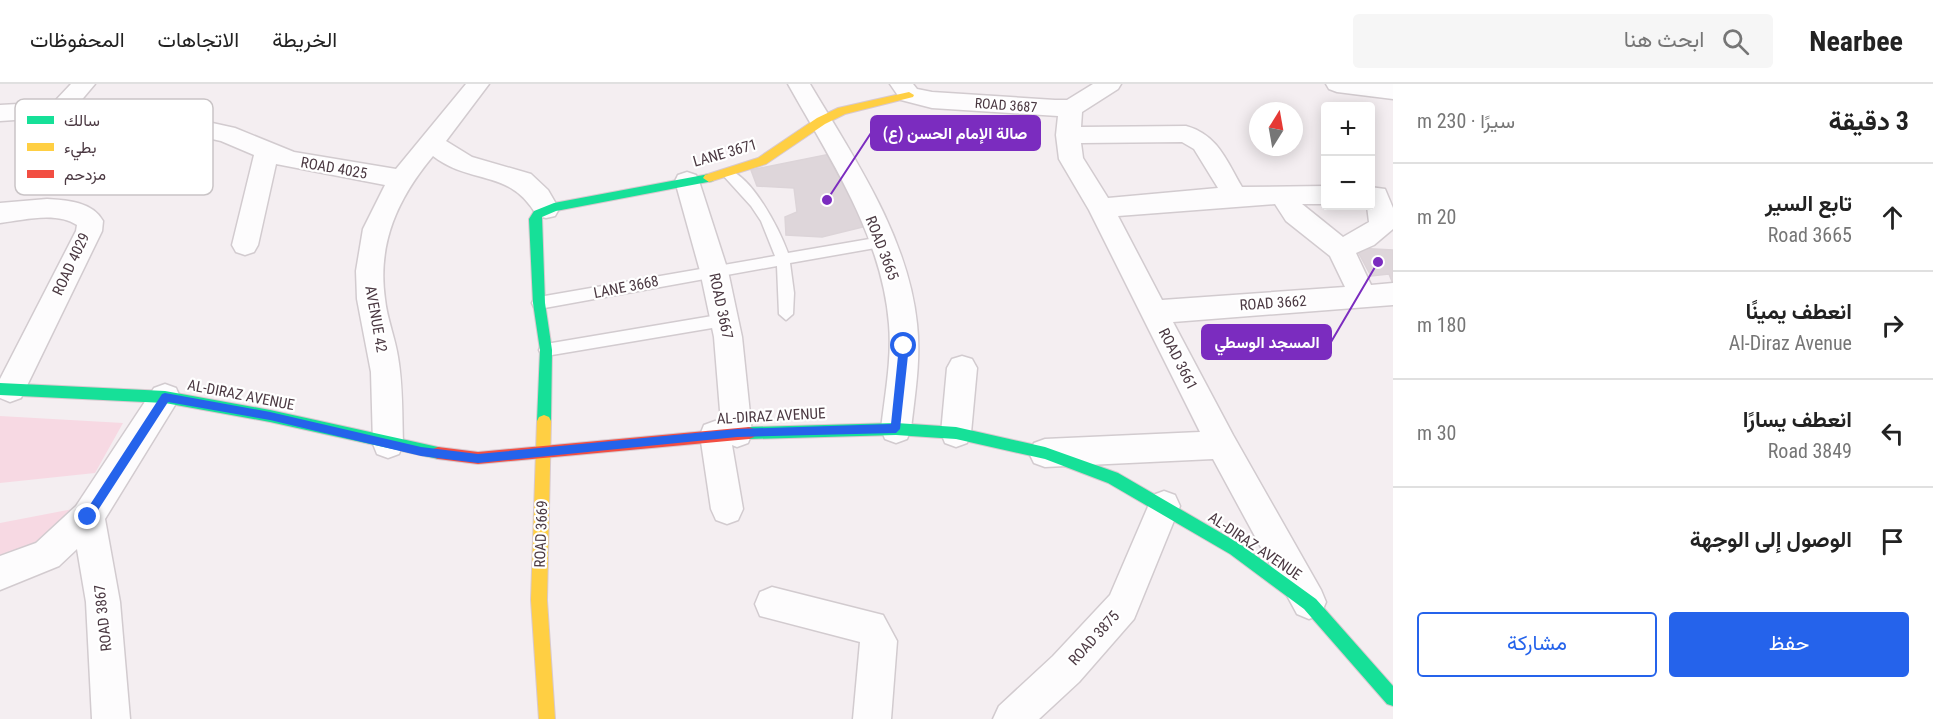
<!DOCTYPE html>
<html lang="ar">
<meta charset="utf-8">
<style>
body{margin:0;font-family:"Roboto Condensed",Vazirmatn,sans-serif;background:#f6f6f6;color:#222;direction:rtl}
.controls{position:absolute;right:18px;top:18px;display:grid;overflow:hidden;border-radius:6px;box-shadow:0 3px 15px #0003}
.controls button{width:54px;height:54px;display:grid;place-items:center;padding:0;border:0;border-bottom:2px solid #e0e0e0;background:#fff;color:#222;font:30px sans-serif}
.compass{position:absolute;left:1249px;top:18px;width:54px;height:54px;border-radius:50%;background:#fff;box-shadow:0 3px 15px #0003;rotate:11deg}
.stop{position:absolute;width:18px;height:18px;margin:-14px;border:4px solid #2563eb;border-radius:50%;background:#fff}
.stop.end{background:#2563eb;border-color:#fff;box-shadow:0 2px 6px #0008}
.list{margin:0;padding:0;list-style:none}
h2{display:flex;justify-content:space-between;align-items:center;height:78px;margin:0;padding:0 24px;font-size:26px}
h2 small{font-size:20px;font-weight:400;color:#767676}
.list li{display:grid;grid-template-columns:39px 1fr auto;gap:18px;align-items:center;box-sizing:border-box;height:108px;padding:0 24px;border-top:2px solid #e0e0e0}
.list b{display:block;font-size:22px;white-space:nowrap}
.list p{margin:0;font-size:20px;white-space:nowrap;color:#767676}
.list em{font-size:20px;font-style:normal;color:#767676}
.actions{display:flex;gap:12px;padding:18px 24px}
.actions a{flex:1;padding:14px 0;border:2px solid #2563eb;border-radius:6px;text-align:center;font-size:21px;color:#2563eb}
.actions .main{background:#2563eb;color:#fff}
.icon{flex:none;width:33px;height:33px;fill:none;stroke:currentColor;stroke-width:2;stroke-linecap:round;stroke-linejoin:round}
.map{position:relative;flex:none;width:1393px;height:635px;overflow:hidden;direction:ltr}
header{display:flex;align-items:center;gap:36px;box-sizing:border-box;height:84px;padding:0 30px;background:#fff;border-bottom:2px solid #e0e0e0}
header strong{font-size:28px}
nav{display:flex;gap:33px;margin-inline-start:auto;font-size:21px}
.search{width:420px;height:54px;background:#f6f6f6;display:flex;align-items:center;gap:15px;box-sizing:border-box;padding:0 21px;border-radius:6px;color:#767676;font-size:22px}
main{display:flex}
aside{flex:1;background:#fff}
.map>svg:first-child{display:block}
</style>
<header>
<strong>Nearbee</strong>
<div class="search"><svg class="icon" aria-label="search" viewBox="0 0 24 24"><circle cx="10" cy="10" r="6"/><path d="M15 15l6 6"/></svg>ابحث هنا</div>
<nav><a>الخريطة</a><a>الاتجاهات</a><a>المحفوظات</a></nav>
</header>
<main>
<aside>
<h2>3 دقيقة<small>سيرًا · 230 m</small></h2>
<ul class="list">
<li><svg class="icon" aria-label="ahead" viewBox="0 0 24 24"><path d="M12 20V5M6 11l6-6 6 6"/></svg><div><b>تابع السير</b><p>Road 3665</p></div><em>20 m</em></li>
<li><svg class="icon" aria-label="right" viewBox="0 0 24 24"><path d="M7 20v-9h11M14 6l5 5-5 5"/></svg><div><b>انعطف يمينًا</b><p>Al-Diraz Avenue</p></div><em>180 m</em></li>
<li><svg class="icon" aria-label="left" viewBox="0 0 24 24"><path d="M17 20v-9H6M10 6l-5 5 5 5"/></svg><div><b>انعطف يسارًا</b><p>Road 3849</p></div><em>30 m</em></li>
<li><svg class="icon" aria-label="arrive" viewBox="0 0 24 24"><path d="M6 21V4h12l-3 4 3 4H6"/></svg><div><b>الوصول إلى الوجهة</b></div></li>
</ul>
<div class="actions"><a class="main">حفظ</a><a>مشاركة</a></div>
</aside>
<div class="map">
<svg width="1393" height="635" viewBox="0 0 1393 635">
<rect width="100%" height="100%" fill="#f4eef1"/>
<g fill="#f7d9e3">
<polygon points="0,332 123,339 95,389 0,399"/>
<polygon points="78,424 53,451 0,477 0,439"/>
</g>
<g fill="#ded6da" stroke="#dcd4d8" stroke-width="1.5">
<polygon points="835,69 871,141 822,153 786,151 785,133 797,128 794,104 757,102 751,86"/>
<polygon points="1356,164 1393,166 1393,200 1389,190 1371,192"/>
</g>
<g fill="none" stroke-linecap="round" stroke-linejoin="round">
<defs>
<g id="lane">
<path d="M727 85C753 93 779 145 788 169L881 153 888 158 881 163 790 179 794 209 793 230 786 236 779 230 777 182 539 225 534 223 532 219 534 215 539 213 775 172 761 137 751 122 721 89Z"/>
<polygon points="724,230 731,236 724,242 546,272 541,270 539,266 541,262 546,260"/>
</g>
<g id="street">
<path d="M71 0H95L79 19 167 29 235 44 294 68 396 85 466 0H489L446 57 472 73 531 90 548 106 559 125 555 132 546 134 537 132C510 84 472 102 433 72 398 114 377 159 385 215 387 235 395 253 398 273 403 302 402 331 403 360L399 370 388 374 377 370 373 360 371 288 357 215 356 187 363 145 385 101 276 80 258 161 254 168 245 171 236 168 232 161 254 71 221 57 167 45 60 33 0 37V21L54 18Z"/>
<path d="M788 0H810C854 74 908 152 917 240 921 275 915 310 911 345L907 355 896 359 885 355 881 345C885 310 892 275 889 240 882 152 830 75 788 0Z"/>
<path d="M890 0H913L917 5 932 8 1055 16H1067L1093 0H1121L1118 5 1082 28 1081 43 1186 42C1218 51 1226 76 1242 103L1326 102V120H1302L1343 153 1369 138 1367 122H1370V103L1385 105 1393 124V145L1374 161 1356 169 1371 201 1393 199V221L1173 238 1233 351 1321 506 1326 518 1321 530 1309 535 1297 530 1213 375 1045 383 1034 379 1029 369 1034 359 1045 355 1200 348 1089 126 1059 75 1056 51 1058 32 932 24 901 16ZM1182 58 1194 65 1218 104 1108 114 1083 74 1081 59ZM1275 120 1286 137 1330 172 1345 203 1162 216 1118 132Z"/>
<polygon points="1326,0 1393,0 1393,15 1337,8 1329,5"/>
<polygon points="687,88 696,91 699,97 728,187 742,253 752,349 748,359 737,363 732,361 743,425 738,436 727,440 716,436 711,425 700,351 704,341 715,337 721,339 714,253 700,187 675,97 678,91"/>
<path d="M47 115C67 116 93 118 103 137L102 147 21 314 10 318 0 314V295L76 147 77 141C57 127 22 136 0 139V119Z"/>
<polygon points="962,272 972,275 977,284 971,349 967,359 956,363 945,359 941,349 947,284 952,275"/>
<polygon points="165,300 176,304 180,313 105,435 120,518 130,635 92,635 86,518 77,465 59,482 0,506 0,472 36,459 76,422 154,304"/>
<polygon points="1164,407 1175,411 1180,422 1134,535 1079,598 1039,635 993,635 999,622 1053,572 1110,511 1153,411"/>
<polygon points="772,503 883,531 897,557 891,635 853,635 860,558 760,532 755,520 760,508"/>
</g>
<g id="fast">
<polygon points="709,90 713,91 713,97 556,127 542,133 545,219 552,266 551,337 549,341 544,343 539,341 537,337 540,266 533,219 529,135 534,127 554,119"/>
<polygon points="0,299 165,307 270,326 438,363 443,365 445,369 443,373 438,375 270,338 165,319 0,311"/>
<polygon points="896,339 956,343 1045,363 1118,389 1240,460 1316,515 1393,602 1393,622 1387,620 1304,525 1230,470 1108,399 1045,375 956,355 896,351 749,355 744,353 742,349 744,345 749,343"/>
</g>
<g id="slow">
<polygon points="909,8 914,11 913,13 845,30 825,40 766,80 709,98 703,94 705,91 758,74 817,34 838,24"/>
<polygon points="544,331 549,333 551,337 547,516 555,635 539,635 531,516 537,337 539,333"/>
</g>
<polygon id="jam" points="749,343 754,345 756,349 754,353 749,355 478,380 438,375 433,373 431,369 433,365 438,363 478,368"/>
</defs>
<use href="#lane" stroke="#d2cbcf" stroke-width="3"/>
<use href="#street" stroke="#d2cbcf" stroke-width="3"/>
<use href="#fast" stroke="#d8c9cf" stroke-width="2"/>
<use href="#slow" stroke="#d8c9cf" stroke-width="2"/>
<use href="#jam" stroke="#d8c9cf" stroke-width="2"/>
<use href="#lane" fill="#fdfcfd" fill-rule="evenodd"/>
<use href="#street" fill="#fdfcfd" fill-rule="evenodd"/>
<use href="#fast" fill="#16e098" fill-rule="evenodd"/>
<use href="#slow" fill="#ffcf43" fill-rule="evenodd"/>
<use href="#jam" fill="#f24e42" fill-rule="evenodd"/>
</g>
<polygon fill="#2563eb" points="904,258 909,262 900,345 896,349 737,353 478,379 421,372 270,336 168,318 91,437 84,437 82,433 162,310 165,309 270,328 421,363 478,370 737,345 891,340 899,262"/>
<g text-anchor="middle" stroke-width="4.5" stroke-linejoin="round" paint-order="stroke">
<g font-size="14" fill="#4b3942" stroke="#fff">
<text transform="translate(1006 21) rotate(4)" y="5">ROAD 3687</text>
</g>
<g font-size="15" fill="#4b3942" stroke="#fff">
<text transform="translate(725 69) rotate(-16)" y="5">LANE 3671</text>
<text transform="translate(334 84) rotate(10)" y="5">ROAD 4025</text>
<text transform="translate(882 164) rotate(69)" y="5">ROAD 3665</text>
<text transform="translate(71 180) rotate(-65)" y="5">ROAD 4029</text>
<text transform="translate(626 203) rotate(-11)" y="5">LANE 3668</text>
<text transform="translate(1273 219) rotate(-4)" y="5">ROAD 3662</text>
<text transform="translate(721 222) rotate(78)" y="5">ROAD 3667</text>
<text transform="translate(376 235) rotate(80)" y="5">AVENUE 42</text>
<text transform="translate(1178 275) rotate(63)" y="5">ROAD 3661</text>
<text transform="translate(241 311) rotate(11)" y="5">AL-DIRAZ AVENUE</text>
<text transform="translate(771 332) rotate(-3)" y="5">AL-DIRAZ AVENUE</text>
<text transform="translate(541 450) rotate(-88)" y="5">ROAD 3669</text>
<text transform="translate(1255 462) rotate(34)" y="5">AL-DIRAZ AVENUE</text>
<text transform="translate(103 534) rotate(-96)" y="5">ROAD 3867</text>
<text transform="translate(1094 554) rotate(-48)" y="5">ROAD 3875</text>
</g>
</g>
<rect x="15" y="15" width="198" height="96" rx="9" fill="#fff" stroke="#c9c4c6" stroke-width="1.5"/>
<rect x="27" y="32" width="27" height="8" fill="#16e098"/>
<rect x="27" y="59" width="27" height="8" fill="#ffcf43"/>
<rect x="27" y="86" width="27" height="8" fill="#f24e42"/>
<g font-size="16" fill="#4b3942">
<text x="64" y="42">سالك</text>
<text x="64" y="69">بطيء</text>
<text x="64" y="96">مزدحم</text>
</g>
<path fill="none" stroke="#7b2cbf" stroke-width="2" d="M827 116L871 49M1378 178L1331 258"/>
<g fill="#7b2cbf" stroke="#fff" stroke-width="2">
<circle cx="827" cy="116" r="6"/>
<circle cx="1378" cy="178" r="6"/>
</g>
<g fill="#7b2cbf" stroke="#7b2cbf" stroke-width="2">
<rect x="871" y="32" width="169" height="34" rx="6"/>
<rect x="1202" y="241" width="129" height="34" rx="6"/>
</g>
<g font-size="16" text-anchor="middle" font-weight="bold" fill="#fff">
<text x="955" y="55">صالة الإمام الحسن (ع)</text>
<text x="1267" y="264">المسجد الوسطي</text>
</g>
</svg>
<div class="controls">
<button>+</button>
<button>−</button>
</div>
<svg class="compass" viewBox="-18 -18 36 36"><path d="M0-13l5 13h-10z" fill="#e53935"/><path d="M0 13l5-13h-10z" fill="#767676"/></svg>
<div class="stop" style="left:904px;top:262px"></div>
<div class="stop end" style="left:88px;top:433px"></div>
</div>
</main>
